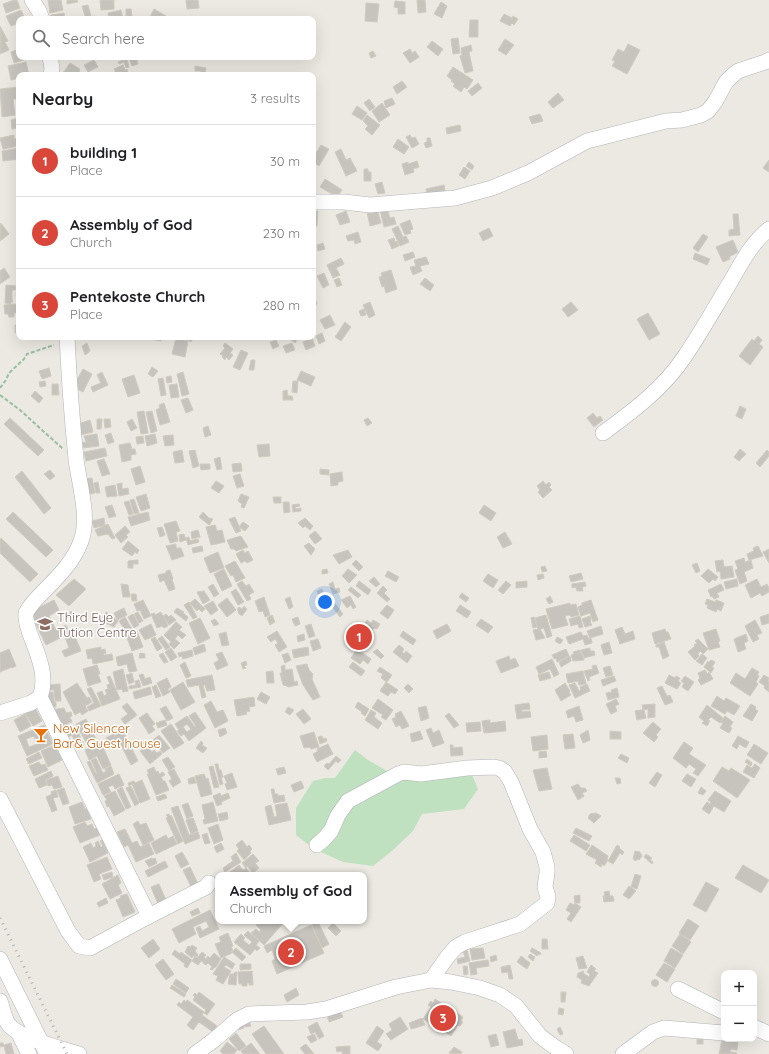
<!DOCTYPE html>
<meta charset="utf-8">
<style>
body{margin:0;font-family:Quicksand,sans-serif;background:#f2f2f2;color:#202124}
.controls{position:absolute;right:12px;bottom:12px;display:grid;overflow:hidden;border-radius:8px;box-shadow:0 4px 16px #0002}
.controls button{width:36px;height:36px;display:grid;place-items:center;padding:0;border:0;border-bottom:1px solid #e0e0e0;background:#fff;color:#202124;font:20px sans-serif}
.you{position:absolute;left:325px;top:602px;width:14px;height:14px;margin:-10px;border:3px solid #fff;border-radius:50%;background:#1a73e8;box-shadow:0 0 0 6px #1a73e833}
.badge{display:grid;place-items:center;width:26px;height:26px;border-radius:50%;background:#d9463a;color:#fff;font-size:13px;font-weight:700}
.pin{position:absolute;translate:-50% -50%;border:2px solid #fff;box-shadow:0 1px 4px #0006}
.popup{position:absolute;left:215px;top:872px;width:152px;height:52px;box-sizing:border-box;display:grid;place-content:center;border-radius:8px;background:#fff;filter:drop-shadow(0 1px 3px #0005);font-size:13px;white-space:nowrap;color:#757577}
.popup b{font-size:15px;color:#202124}
.popup::after{content:'';position:absolute;left:50%;top:100%;margin-left:-8px;border:8px solid transparent;border-top-color:#fff}
.list{margin:0;padding:0;list-style:none}
h2{display:flex;justify-content:space-between;align-items:center;height:52px;margin:0;padding:0 16px;font-size:17px}
h2 small{font-size:13px;font-weight:400;color:#757577}
.list li{display:grid;grid-template-columns:26px 1fr auto;gap:12px;align-items:center;box-sizing:border-box;height:72px;padding:0 16px;border-top:1px solid #e0e0e0}
.list b{display:block;font-size:15px;white-space:nowrap}
.list p{margin:0;font-size:13px;white-space:nowrap;color:#757577}
.list em{font-size:13px;font-style:normal;color:#757577}
.icon{flex:none;width:22px;height:22px;fill:none;stroke:currentColor;stroke-width:2;stroke-linecap:round;stroke-linejoin:round}
.map{position:relative;flex:none;width:769px;height:1054px;overflow:hidden}
.search{position:absolute;background:#fff;box-shadow:0 4px 16px #0002;left:16px;top:16px;width:300px;height:44px;display:flex;align-items:center;gap:10px;box-sizing:border-box;padding:0 14px;border-radius:8px;color:#757577;font-size:15px}
.panel{position:absolute;background:#fff;box-shadow:0 4px 16px #0002;left:16px;top:72px;width:300px;height:268px;border-radius:8px}
.map>svg:first-child{display:block}
</style>
<div class="map">
<svg width="769" height="1054" viewBox="0 0 769 1054">
<rect width="100%" height="100%" fill="#ece9e2"/>
<polygon fill="#c0e1c0" points="355,750 368,760 394,775 470,770 478,789 464,809 422,814 413,831 393,850 373,866 343,862 314,849 296,835 296,808 313,781 326,778 335,778"/>
<g fill="#c7c4be" stroke="#d0cbc1" fill-rule="evenodd">
<polygon points="14,0 17,0 20,8 6,13 3,4"/>
<polygon points="48,0 61,0 63,10 50,13"/>
<polygon points="67,0 77,0 78,2 67,4"/>
<polygon points="100,0 114,0 114,9 101,10"/>
<polygon points="186,0 198,0 199,8 187,9"/>
<polygon points="417,0 425,0 426,12 418,13"/>
<polygon points="395,1 405,2 405,14 398,14 398,8 394,7"/>
<polygon points="441,2 447,6 442,18 434,14"/>
<polygon points="366,3 379,4 377,22 365,21"/>
<polygon points="88,5 91,17 95,16 96,19 86,19 82,6"/>
<polygon points="126,9 131,9 132,16 126,16"/>
<polygon points="154,9 166,16 164,19 149,19"/>
<polygon points="21,10 25,19 19,19 19,23 11,26 6,16"/>
<polygon points="121,10 123,19 109,19 108,13"/>
<polygon points="64,13 65,19 51,19 51,15"/>
<polygon points="504,14 512,18 513,16 518,19 514,25 512,23 510,26 500,21"/>
<polygon points="470,20 478,20 478,37 469,37"/>
<polygon points="0,26 8,41 5,42 9,50 0,54"/>
<polygon points="458,38 460,53 453,54 451,39"/>
<polygon points="505,39 514,45 506,55 498,50"/>
<polygon points="432,41 443,49 438,56 427,47"/>
<polygon points="628,44 640,50 627,74 612,66 615,61 612,60 618,49 624,52"/>
<polygon points="471,45 472,51 469,52 473,71 465,73 460,56 462,55 461,48"/>
<polygon points="19,49 19,57 27,57 27,59 14,63 11,52"/>
<polygon points="410,49 412,53 415,51 419,57 410,63 403,53"/>
<polygon points="373,51 376,56 371,58 369,53"/>
<polygon points="136,57 138,64 132,66 129,58"/>
<polygon points="127,59 129,67 126,68 124,62 119,64 118,62"/>
<polygon points="94,60 98,67 88,72 84,65"/>
<polygon points="26,62 29,75 19,75 19,78 11,80 8,66"/>
<polygon points="70,63 80,69 79,71 83,75 65,75 63,73"/>
<polygon points="123,65 125,70 127,69 128,75 117,75 114,69"/>
<polygon points="195,66 206,68 205,75 200,75 201,71 195,71"/>
<polygon points="453,67 473,80 467,89 464,87 461,92 453,86 455,84 451,81 452,80 447,76"/>
<polygon points="402,81 407,87 397,94 393,87"/>
<polygon points="478,83 482,88 472,96 468,91"/>
<polygon points="19,87 19,99 13,99 15,115 2,117 0,89"/>
<polygon points="558,93 564,100 553,108 548,102"/>
<polygon points="392,98 395,104 386,108 384,101"/>
<polygon points="369,99 375,107 370,111 364,103"/>
<polygon points="382,103 390,115 379,122 372,111"/>
<polygon points="357,106 367,113 362,120 352,114"/>
<polygon points="540,114 543,121 532,124 529,117"/>
<polygon points="367,115 380,125 372,135 365,129 368,126 363,121"/>
<polygon points="19,118 19,128 12,129 11,120"/>
<polygon points="460,125 461,131 447,134 446,128"/>
<polygon points="14,135 14,139 19,138 19,146 3,149 0,138"/>
<polygon points="410,135 412,138 415,137 419,144 412,148 406,137"/>
<polygon points="427,138 430,138 432,146 426,148 424,143 427,142"/>
<polygon points="398,139 409,147 404,154 393,147"/>
<polygon points="321,145 329,149 319,166 313,162 313,158"/>
<polygon points="19,148 19,159 3,161 2,151"/>
<polygon points="341,149 346,160 350,158 357,171 346,176 335,152"/>
<polygon points="769,160 769,172 763,168"/>
<polygon points="417,161 419,167 413,169 414,172 405,175 402,164 408,162 408,164"/>
<polygon points="469,162 474,166 472,170 466,166"/>
<polygon points="464,167 470,171 465,179 459,175"/>
<polygon points="364,169 368,169 368,172 371,172 371,181 364,181"/>
<polygon points="325,179 342,190 337,197 320,187"/>
<polygon points="382,182 385,193 378,194 375,184"/>
<polygon points="444,185 445,191 427,195 426,189"/>
<polygon points="377,209 381,223 370,226 367,212"/>
<polygon points="387,209 390,218 394,217 396,224 384,227 380,210"/>
<polygon points="313,211 318,211 317,226 313,226"/>
<polygon points="346,211 350,222 340,225 336,215"/>
<polygon points="733,214 738,214 740,235 729,236 729,230 734,229"/>
<polygon points="410,220 413,229 410,230 411,233 405,235 400,224"/>
<polygon points="1,223 9,234 0,241 0,224"/>
<polygon points="398,226 403,237 406,236 409,242 400,246 392,229"/>
<polygon points="489,228 493,236 483,241 479,233"/>
<polygon points="358,232 361,242 355,244 354,240 348,241 346,236"/>
<polygon points="703,234 708,237 698,252 693,248"/>
<polygon points="394,238 395,242 397,241 399,246 392,249 388,240"/>
<polygon points="733,240 738,252 729,257 730,259 723,262 716,247"/>
<polygon points="323,243 325,249 318,251 317,245"/>
<polygon points="413,252 415,257 405,261 403,255"/>
<polygon points="695,253 710,259 707,265 693,259"/>
<polygon points="426,257 429,264 420,266 422,271 413,275 410,267 416,266 414,260"/>
<polygon points="341,258 344,264 336,268 340,275 333,278 327,265"/>
<polygon points="4,268 10,277 0,284 0,271"/>
<polygon points="391,270 397,289 386,293 384,286 382,287 379,277 382,276 381,273"/>
<polygon points="324,273 329,285 323,288 317,276"/>
<polygon points="339,278 342,285 337,287 334,280"/>
<polygon points="425,278 434,285 430,291 420,284"/>
<polygon points="17,283 19,283 19,296 16,296"/>
<polygon points="6,285 16,286 15,290 12,290 12,299 13,302 11,302 11,304 5,303"/>
<polygon points="313,296 314,296 317,304 313,306"/>
<polygon points="370,302 375,315 369,318 363,305"/>
<polygon points="571,302 578,310 568,317 562,309"/>
<polygon points="17,304 18,313 14,313 14,317 9,317 8,314 5,314 4,305"/>
<polygon points="364,309 366,315 361,316 359,311"/>
<polygon points="648,313 660,334 649,340 637,319"/>
<polygon points="330,315 335,325 325,329 320,320"/>
<polygon points="345,322 351,327 341,341 335,337"/>
<rect x="15" y="325" width="4" height="8"/>
<polygon points="322,333 325,341 319,344 316,336"/>
<polygon points="758,336 762,340 759,344 763,347 750,365 739,356 752,339 754,341"/>
<polygon points="150,337 161,337 161,341 150,339"/>
<polygon points="183,337 194,337 191,342"/>
<polygon points="287,337 299,337 295,343"/>
<polygon points="176,338 188,341 185,357 172,354"/>
<polygon points="312,338 315,346 306,350 303,342"/>
<polygon points="276,340 279,346 273,349 270,342"/>
<polygon points="87,343 90,351 85,355 82,346"/>
<polygon points="225,343 233,349 230,353 233,355 229,360 226,357 225,360 222,357 223,356 220,354 225,348 223,346"/>
<polygon points="292,343 295,350 286,353 283,346"/>
<polygon points="241,350 248,353 240,370 233,367"/>
<polygon points="251,360 255,360 254,370 249,370"/>
<polygon points="152,367 158,371 153,377 148,374"/>
<polygon points="49,368 51,376 42,379 39,371"/>
<polygon points="83,369 92,374 83,392 73,387"/>
<polygon points="301,371 315,377 311,386 297,380"/>
<polygon points="102,372 108,385 93,392 91,387 101,383 97,375"/>
<polygon points="183,372 189,394 182,396 177,374"/>
<polygon points="134,375 140,393 128,397 122,379"/>
<polygon points="171,376 172,382 167,383 166,377"/>
<polygon points="163,378 166,395 161,396 158,379"/>
<polygon points="45,381 46,386 40,387 39,382"/>
<polygon points="293,381 298,381 297,393 292,392"/>
<polygon points="52,384 58,384 59,395 52,395"/>
<polygon points="177,384 179,397 171,398 169,385"/>
<polygon points="287,390 288,396 292,396 293,400 283,400 283,391"/>
<polygon points="35,391 43,398 39,403 31,396"/>
<polygon points="188,398 193,410 186,413 181,400"/>
<polygon points="164,403 170,422 160,425 156,410 160,408 159,405"/>
<polygon points="740,406 746,409 742,419 736,416"/>
<polygon points="144,411 148,433 141,434 137,412"/>
<polygon points="152,411 157,431 151,433 146,412"/>
<polygon points="593,413 597,418 600,416 603,420 594,427 587,418"/>
<polygon points="10,418 44,450 38,456 4,424"/>
<polygon points="368,418 372,423 367,426 364,420"/>
<polygon points="97,419 102,419 101,429 97,429"/>
<polygon points="104,419 110,419 111,427 105,428"/>
<polygon points="132,419 137,428 131,431 127,422"/>
<polygon points="90,420 93,432 81,435 78,424"/>
<polygon points="208,426 211,435 205,437 203,428"/>
<polygon points="111,433 114,442 108,444 105,435"/>
<polygon points="97,434 99,446 83,448 82,443 86,442 84,436"/>
<polygon points="155,434 157,443 147,446 145,436"/>
<polygon points="173,435 174,445 165,446 163,436"/>
<polygon points="143,436 144,443 137,444 136,437"/>
<polygon points="130,443 132,449 135,449 136,454 131,455 131,460 122,462 119,445"/>
<polygon points="269,444 270,456 259,457 257,445"/>
<polygon points="105,448 107,456 86,461 84,452"/>
<polygon points="740,449 746,454 739,461 734,457"/>
<polygon points="182,450 184,462 175,463 173,452"/>
<polygon points="195,450 199,466 193,468 189,451"/>
<polygon points="767,450 769,452 769,456 760,467 756,463"/>
<polygon points="220,457 222,469 217,470 214,459"/>
<polygon points="104,459 110,474 102,476 97,461"/>
<polygon points="241,463 242,471 233,472 232,464"/>
<polygon points="200,464 210,464 210,469 201,470"/>
<polygon points="140,466 145,482 136,485 131,469"/>
<polygon points="320,469 329,470 329,475 320,474"/>
<polygon points="50,470 55,476 50,480 44,474"/>
<polygon points="22,471 51,508 44,514 15,477"/>
<polygon points="342,472 343,481 338,482 338,485 331,486 330,474"/>
<polygon points="240,474 244,486 237,488 233,476"/>
<polygon points="92,478 95,493 87,495 83,479"/>
<polygon points="216,481 224,486 219,493 211,488"/>
<polygon points="543,481 546,485 549,482 551,485 549,487 552,490 543,498 538,492 540,490 537,486"/>
<polygon points="98,482 100,493 96,493 94,483"/>
<polygon points="122,483 122,489 128,488 129,494 119,496 117,484"/>
<polygon points="115,485 117,496 107,497 105,487"/>
<polygon points="146,494 150,508 141,511 136,497"/>
<polygon points="241,494 249,497 244,508 241,507 242,504 238,501"/>
<polygon points="273,497 281,497 281,503 274,503"/>
<polygon points="134,499 139,513 134,514 130,500"/>
<polygon points="129,501 133,514 129,515 124,502"/>
<polygon points="283,502 289,502 290,512 284,513"/>
<polygon points="299,504 300,506 295,507 296,509 301,508 301,511 293,512 292,505"/>
<polygon points="112,505 116,516 109,518 105,507"/>
<polygon points="484,505 496,513 491,521 479,513"/>
<polygon points="13,512 53,550 46,557 6,519"/>
<polygon points="148,512 150,520 131,526 128,517"/>
<polygon points="203,512 209,518 213,519 209,525 199,517"/>
<polygon points="235,517 241,531 236,533 229,519"/>
<polygon points="104,518 105,525 94,528 92,521"/>
<polygon points="305,518 313,526 310,530 305,526 303,528 298,523"/>
<polygon points="176,521 180,531 176,532 178,541 170,543 164,524"/>
<polygon points="243,522 249,526 245,531 239,527"/>
<polygon points="108,524 115,538 112,539 108,534 98,536 95,530"/>
<polygon points="215,525 217,531 222,530 225,542 211,545 206,527"/>
<polygon points="125,526 130,532 126,535 128,537 121,543 115,535"/>
<polygon points="162,527 165,535 160,537 157,528"/>
<polygon points="198,530 200,537 192,539 191,532"/>
<polygon points="315,531 322,539 315,544 309,536"/>
<polygon points="505,532 512,544 503,548 497,537"/>
<polygon points="184,534 186,540 180,542 179,535"/>
<polygon points="241,536 248,547 236,551 234,549 231,549 227,540"/>
<polygon points="189,537 190,541 198,539 199,542 188,545 186,538"/>
<polygon points="1,538 38,574 30,582 0,553 0,540"/>
<polygon points="128,541 139,550 137,554 135,552 132,556 122,549"/>
<polygon points="309,543 315,549 311,555 304,546"/>
<polygon points="176,544 176,548 181,548 184,556 172,560 166,546"/>
<polygon points="202,546 203,551 193,553 192,548"/>
<polygon points="758,546 763,556 749,560 747,554 754,551 753,548"/>
<polygon points="769,549 769,563 763,552"/>
<polygon points="243,550 245,553 248,551 253,560 247,563 245,561 241,563 236,554"/>
<polygon points="348,550 352,557 339,564 333,555"/>
<polygon points="218,552 224,568 210,573 204,558"/>
<polygon points="744,558 745,562 751,560 753,568 744,572 747,581 740,584 735,570 738,569 735,561"/>
<polygon points="138,560 138,564 133,564 133,568 128,568 128,561"/>
<polygon points="356,560 363,567 359,571 352,564"/>
<polygon points="723,560 724,567 732,566 734,577 721,579 720,571 717,572 715,561"/>
<polygon points="235,561 245,578 236,582 233,575 231,576 225,566"/>
<polygon points="697,563 700,571 696,573 692,565"/>
<polygon points="545,566 547,571 542,572 541,567"/>
<polygon points="224,569 232,586 222,591 214,574"/>
<polygon points="327,569 328,573 322,574 322,570"/>
<polygon points="348,569 357,575 349,583 342,576"/>
<polygon points="708,569 718,577 715,581 713,579 709,583 701,576"/>
<polygon points="170,570 173,579 172,579 175,589 169,591 164,580 160,582 158,575 166,573 166,571"/>
<polygon points="388,571 399,577 396,582 385,576"/>
<polygon points="581,573 583,579 571,582 569,576"/>
<polygon points="488,574 498,580 493,588 483,581"/>
<polygon points="543,574 544,578 538,580 537,575"/>
<polygon points="374,577 380,584 376,587 369,581"/>
<polygon points="74,579 86,589 69,606 56,595"/>
<polygon points="737,579 738,586 726,589 724,582"/>
<polygon points="757,579 761,587 767,584 769,588 769,592 762,596 760,593 751,598 745,585"/>
<polygon points="242,581 246,586 249,584 254,592 249,595 251,599 247,601 237,584"/>
<polygon points="359,581 371,590 368,595 356,586"/>
<polygon points="506,581 511,585 503,594 498,590"/>
<polygon points="527,581 527,587 516,588 516,582"/>
<polygon points="333,582 335,589 339,588 340,592 333,594 329,584"/>
<polygon points="585,582 586,586 582,587 583,591 577,591 576,587 572,588 572,584"/>
<polygon points="121,584 128,585 130,597 123,597"/>
<polygon points="213,584 219,594 214,597 208,587"/>
<polygon points="721,584 724,590 717,593 719,597 714,599 712,596 711,597 708,590"/>
<polygon points="383,586 387,590 384,593 390,599 387,602 377,593"/>
<polygon points="351,587 361,595 358,598 348,590"/>
<polygon points="236,589 244,602 238,605 231,592"/>
<polygon points="322,589 324,595 319,597 317,591"/>
<polygon points="204,591 210,600 203,604 197,592"/>
<polygon points="462,593 469,598 466,602 459,597"/>
<polygon points="131,594 136,594 137,601 132,601"/>
<polygon points="350,596 356,607 353,609 351,605 347,608 341,600"/>
<polygon points="550,596 553,602 549,604 546,599"/>
<polygon points="264,597 270,615 265,617 263,611 259,612 255,601"/>
<polygon points="290,597 293,607 289,609 285,599"/>
<polygon points="227,598 236,610 227,617 218,605"/>
<polygon points="195,599 205,609 202,612 199,609 197,611 190,603"/>
<polygon points="707,599 715,602 716,600 724,603 721,611 717,609 716,612 707,608 708,605 705,604"/>
<polygon points="54,600 59,610 49,616 56,630 66,625 70,633 46,645 30,612"/>
<polygon points="143,600 151,616 144,619 140,610 137,611 134,604"/>
<polygon points="591,600 598,620 593,622 590,613 581,616 578,607 582,605 582,603"/>
<polygon points="213,601 218,610 211,615 204,606"/>
<polygon points="189,602 197,617 193,619 184,605"/>
<polygon points="334,602 343,614 340,617 331,605"/>
<polygon points="570,603 570,605 576,604 579,615 571,617 570,615 565,616 568,625 552,629 546,609"/>
<polygon points="387,605 394,610 388,619 380,613"/>
<polygon points="460,605 471,612 467,618 456,611"/>
<polygon points="244,606 247,609 242,616 238,613 239,611 237,610 239,607 242,609"/>
<polygon points="124,608 127,615 117,620 114,613"/>
<polygon points="177,608 184,612 183,613 188,617 186,621 174,612"/>
<polygon points="71,611 75,615 73,618 68,615"/>
<polygon points="106,612 118,621 114,627 105,623 107,620 102,617"/>
<polygon points="138,612 143,621 139,623 134,614"/>
<polygon points="161,612 168,626 164,628 162,626 157,628 151,614 154,613 155,615"/>
<polygon points="133,614 139,625 134,628 128,617"/>
<polygon points="166,614 169,617 171,615 176,620 169,625 163,616"/>
<polygon points="769,614 769,623 762,625 760,617"/>
<polygon points="272,615 275,622 270,625 267,618"/>
<polygon points="546,615 552,636 547,638 544,628 540,629 545,638 536,640 533,630 538,629 535,618"/>
<polygon points="580,616 583,627 579,628 578,624 571,626 569,619"/>
<polygon points="590,616 591,621 590,622 592,625 585,627 582,619"/>
<polygon points="125,617 132,629 123,634 120,629 123,627 119,621"/>
<polygon points="298,617 300,624 295,626 292,619"/>
<polygon points="534,617 537,627 533,628 531,618"/>
<polygon points="200,618 210,638 198,644 189,623"/>
<polygon points="215,619 219,624 214,626 211,621"/>
<polygon points="481,619 493,627 488,633 476,625"/>
<polygon points="367,620 371,623 373,620 380,624 377,629 374,628 371,632 363,626"/>
<polygon points="755,620 762,633 757,635 759,639 753,642 745,626"/>
<polygon points="176,622 182,627 179,630 186,635 182,639 178,635 175,639 180,643 174,649 169,644 171,642 164,635"/>
<polygon points="151,624 156,635 145,640 139,630"/>
<polygon points="311,624 315,636 309,638 305,626"/>
<polygon points="447,624 451,631 437,639 433,631"/>
<polygon points="601,626 603,634 590,638 587,631"/>
<polygon points="360,627 366,632 363,635 366,638 369,634 373,637 365,647 352,637"/>
<polygon points="622,627 625,634 633,631 635,639 620,644 615,630"/>
<polygon points="665,629 666,632 668,632 671,639 655,644 652,633"/>
<polygon points="716,629 720,641 718,642 720,647 709,650 703,633"/>
<polygon points="137,631 143,647 132,651 126,635"/>
<polygon points="277,631 287,647 279,652 275,645 278,643 275,639 271,642 267,637"/>
<polygon points="403,631 416,640 413,645 400,636"/>
<polygon points="226,632 229,645 222,646 219,634"/>
<polygon points="581,632 583,636 587,635 589,639 591,638 592,643 585,645 583,639 569,644 566,637"/>
<polygon points="74,634 81,651 65,657 62,651 69,648 65,637"/>
<polygon points="304,634 305,640 298,642 297,636"/>
<polygon points="746,634 748,641 744,643 746,649 738,652 734,639"/>
<polygon points="162,636 170,647 166,650 158,639"/>
<polygon points="155,637 162,648 157,651 151,639"/>
<polygon points="557,637 563,640 560,644 555,641"/>
<polygon points="318,639 321,648 313,651 310,641"/>
<polygon points="698,639 708,649 703,654 700,651 698,654 699,656 695,660 688,652 695,646 694,645 697,643 695,641"/>
<polygon points="609,642 612,653 604,655 601,645"/>
<polygon points="664,642 669,656 663,659 659,647 656,647 656,645"/>
<polygon points="204,644 206,651 195,655 193,648"/>
<polygon points="399,645 404,649 402,652 404,654 406,651 412,656 407,663 393,652"/>
<polygon points="101,647 101,650 105,649 106,653 103,654 104,655 112,654 113,660 93,664 92,658 88,659 86,650"/>
<polygon points="308,647 309,655 294,658 292,650"/>
<polygon points="171,648 177,657 171,661 165,652"/>
<polygon points="590,648 590,651 594,651 595,655 584,658 581,650"/>
<polygon points="9,649 16,666 12,668 12,667 0,672 0,653"/>
<polygon points="357,649 371,659 368,664 363,660 360,664 351,658"/>
<polygon points="377,649 384,656 381,659 373,652"/>
<polygon points="566,649 569,656 557,662 556,658 554,659 552,655"/>
<polygon points="192,650 193,656 183,659 182,656 179,657 178,653"/>
<polygon points="580,650 584,660 573,661 571,655 574,654 573,652"/>
<polygon points="222,652 228,665 217,670 214,663 219,660 216,654"/>
<polygon points="132,653 137,671 129,672 127,664 118,666 116,657"/>
<polygon points="140,653 145,654 145,658 139,658"/>
<polygon points="163,653 168,662 164,663 159,655"/>
<polygon points="288,653 291,660 285,663 282,655"/>
<polygon points="702,654 707,658 702,665 696,661"/>
<polygon points="509,656 510,660 515,658 519,666 501,673 496,661"/>
<polygon points="570,656 571,661 561,667 559,662"/>
<polygon points="552,659 559,674 554,677 550,669 539,674 536,667"/>
<polygon points="711,660 715,662 712,667 714,668 711,673 704,667 708,661 709,662"/>
<polygon points="246,661 247,665 244,666 246,668 243,669 241,663"/>
<polygon points="185,662 191,676 186,678 180,665"/>
<polygon points="353,662 365,671 361,676 349,667"/>
<polygon points="307,664 309,670 313,674 312,679 320,697 313,700 303,685 296,666"/>
<polygon points="97,665 100,674 98,674 101,682 88,686 83,669"/>
<polygon points="285,665 285,670 292,669 294,682 297,681 298,685 288,687 287,686 283,685 280,673 282,673 281,666"/>
<polygon points="596,665 599,673 589,677 590,680 588,681 584,671 593,669 592,666"/>
<polygon points="610,666 613,675 606,677 603,668"/>
<polygon points="380,667 392,675 387,682 381,678 383,674 377,671"/>
<polygon points="752,668 759,672 757,675 759,676 756,682 758,684 750,696 730,683 736,673 745,679"/>
<polygon points="123,669 128,691 123,692 122,689 117,690 113,672"/>
<polygon points="705,670 707,674 709,672 713,679 701,685 698,680 700,678 698,673"/>
<polygon points="273,671 274,683 267,683 266,672"/>
<polygon points="583,671 586,684 579,685 578,681 568,683 566,674"/>
<polygon points="549,672 551,678 540,681 538,675"/>
<polygon points="132,673 134,682 129,684 126,675"/>
<polygon points="143,674 145,679 150,677 152,683 143,686 139,675"/>
<polygon points="212,675 215,690 207,691 205,685 203,685 206,697 202,698 199,685 188,687 186,680"/>
<polygon points="669,675 675,678 676,676 680,678 678,681 681,683 677,689 665,683"/>
<polygon points="764,675 769,678 768,681 769,682 769,692 764,688 765,686 759,682"/>
<polygon points="110,676 120,699 102,706 97,693 102,691 104,696 107,694 105,690 108,689 107,685 110,684 107,677"/>
<polygon points="614,676 616,681 603,686 601,680"/>
<polygon points="685,676 694,682 688,691 682,687 684,683 681,681"/>
<polygon points="167,678 171,687 168,689 170,692 163,696 157,683"/>
<polygon points="139,680 141,687 129,689 129,686 136,685 135,681"/>
<polygon points="183,682 195,702 181,710 170,690"/>
<polygon points="386,682 398,690 395,694 391,692 388,696 380,691"/>
<polygon points="77,683 87,698 89,697 92,702 85,706 88,711 82,715 80,712 75,715 63,692"/>
<polygon points="565,683 570,691 569,692 571,695 561,701 555,690"/>
<polygon points="575,683 579,691 581,689 580,687 587,684 590,691 575,698 569,685"/>
<polygon points="60,684 61,701 55,701 54,690 49,690 49,685"/>
<polygon points="408,684 413,689 409,693 404,688"/>
<polygon points="156,685 161,696 156,698 152,687"/>
<polygon points="662,686 667,696 670,695 673,702 665,705 657,688"/>
<polygon points="91,687 101,706 89,711 87,707 94,703 87,689"/>
<polygon points="150,687 152,694 135,699 133,692"/>
<polygon points="617,688 619,697 608,700 606,693 612,692 611,690"/>
<polygon points="47,692 53,692 54,702 56,702 56,707 48,707"/>
<polygon points="261,692 270,697 266,704 257,699"/>
<polygon points="717,696 724,701 726,698 740,706 734,715 727,711 725,714 711,706"/>
<polygon points="254,697 255,706 249,707 250,711 246,712 247,714 237,716 234,700"/>
<polygon points="378,699 393,710 386,720 381,717 383,715 372,708"/>
<polygon points="616,699 619,704 615,706 617,711 611,714 606,704"/>
<polygon points="211,701 217,712 223,710 228,721 215,728 204,705"/>
<polygon points="358,702 369,709 365,716 361,713 362,712 355,707"/>
<polygon points="127,703 137,715 125,724 121,719 128,714 122,707"/>
<polygon points="529,703 530,709 522,710 522,712 530,711 531,717 517,719 515,705"/>
<polygon points="655,704 655,717 648,718 648,709 643,710 642,705"/>
<polygon points="751,704 756,707 755,709 758,711 752,721 743,716"/>
<polygon points="707,705 723,718 720,723 711,717 708,720 710,721 707,726 702,723 704,721 699,717"/>
<polygon points="166,706 173,718 167,721 160,709"/>
<polygon points="426,706 429,718 421,721 418,708"/>
<polygon points="579,706 583,720 576,722 574,716 568,718 566,711"/>
<polygon points="288,707 294,710 290,715 285,712"/>
<polygon points="35,708 42,721 33,726 25,713"/>
<polygon points="64,708 66,713 71,712 72,716 69,718 71,719 72,722 68,723 68,725 63,728 50,710"/>
<polygon points="303,709 311,719 304,724 296,714"/>
<polygon points="371,710 376,713 374,717 382,723 378,729 365,720"/>
<polygon points="641,710 644,710 646,718 637,720 635,711"/>
<polygon points="401,711 409,726 402,729 400,725 396,727 392,719 396,717 395,714"/>
<path d="M195 712 206 728 189 741 184 734 181 736 177 731 179 730 175 724 187 716 195 727 196 726 189 716ZM187 724 191 729 187 732 183 727Z"/>
<polygon points="147,713 155,724 152,726 155,730 149,734 139,718"/>
<polygon points="449,713 459,725 454,728 445,716"/>
<polygon points="25,714 31,726 20,732 14,720"/>
<polygon points="725,716 733,722 730,727 732,728 729,733 720,728 723,723 721,722"/>
<polygon points="86,719 96,739 87,744 76,724"/>
<polygon points="165,720 167,725 158,728 156,723"/>
<polygon points="490,720 490,723 505,721 506,731 484,733 482,721"/>
<polygon points="480,722 481,731 467,732 466,723"/>
<polygon points="653,722 661,729 656,735 658,737 654,742 643,733"/>
<polygon points="171,724 184,743 174,749 161,731"/>
<path d="M44 725 53 744 27 756 18 736ZM34 736 37 744 29 747 26 739Z"/>
<polygon points="75,726 84,745 78,748 72,735 67,738 64,732"/>
<polygon points="121,727 138,761 131,765 120,743 111,747 106,738 119,731 118,728"/>
<polygon points="225,728 227,733 220,737 218,730"/>
<polygon points="431,728 433,733 439,730 444,743 433,747 426,730"/>
<polygon points="588,730 590,740 583,743 580,735"/>
<polygon points="420,731 423,739 412,742 410,734"/>
<polygon points="610,731 621,732 621,739 610,739"/>
<polygon points="314,732 319,747 311,749 310,747 304,748 300,736"/>
<polygon points="573,734 575,748 565,749 563,735"/>
<polygon points="159,735 170,748 163,753 153,740"/>
<polygon points="547,735 548,749 533,751 531,737"/>
<polygon points="322,736 323,739 326,738 327,741 320,744 318,737"/>
<polygon points="738,736 749,742 746,748 739,744 737,749 732,746"/>
<polygon points="146,740 151,746 148,747 152,752 154,750 157,753 160,751 162,754 150,764 140,751 146,747 143,743"/>
<polygon points="201,741 203,743 202,745 207,748 203,753 196,748"/>
<polygon points="684,742 693,748 689,754 706,765 698,776 693,773 696,769 689,764 686,768 673,758"/>
<polygon points="101,743 111,765 103,769 97,756 89,760 85,750"/>
<polygon points="328,744 333,754 317,762 313,754 318,751 317,749"/>
<polygon points="754,744 768,753 761,764 747,755"/>
<polygon points="55,745 62,760 48,767 41,751"/>
<polygon points="450,745 453,745 453,748 462,747 463,755 451,756"/>
<polygon points="546,751 547,757 539,758 539,752"/>
<polygon points="39,752 42,758 29,764 26,759"/>
<polygon points="621,754 629,758 627,763 618,758"/>
<polygon points="336,756 341,760 338,763 336,761 328,770 324,766 327,763 329,764"/>
<polygon points="168,757 175,767 169,771 162,760"/>
<polygon points="96,758 103,773 106,771 105,769 111,766 114,774 97,783 87,762 90,761 96,774 97,773 91,760"/>
<polygon points="747,759 752,763 751,766 745,762"/>
<polygon points="39,762 41,765 45,764 48,770 34,776 29,766"/>
<polygon points="215,764 218,764 219,770 221,770 223,777 221,778 223,784 220,785"/>
<polygon points="755,764 760,768 754,778 743,772 747,765 752,768"/>
<polygon points="213,766 219,787 214,788 209,767"/>
<polygon points="154,767 156,772 158,771 159,774 163,772 165,775 161,777 163,781 165,781 169,790 156,795 147,774 149,774 147,770"/>
<polygon points="284,767 286,773 278,775 276,769"/>
<polygon points="722,767 729,771 731,768 750,780 737,798 713,781"/>
<polygon points="547,768 552,789 539,791 533,770"/>
<polygon points="174,769 181,782 173,787 169,781 172,779 168,772"/>
<polygon points="51,771 53,776 45,780 47,785 39,788 35,779"/>
<polygon points="657,772 662,775 655,787 649,783"/>
<polygon points="232,773 237,787 227,790 225,784 227,783 224,776"/>
<polygon points="119,774 124,785 115,789 113,785 108,787 111,792 103,795 98,784"/>
<polygon points="204,774 206,779 208,778 212,794 201,797 195,776"/>
<polygon points="687,774 696,779 691,787 682,781"/>
<polygon points="58,776 62,787 54,789 52,785 48,786 46,780"/>
<polygon points="194,777 196,783 189,784 188,779"/>
<polygon points="615,778 620,778 621,783 617,784"/>
<polygon points="142,780 150,799 140,803 132,784 129,786 128,783 134,781 135,783"/>
<polygon points="301,781 304,788 294,792 291,785"/>
<polygon points="578,784 581,788 585,788 587,791 582,793 584,796 578,800 571,787"/>
<polygon points="131,786 139,803 135,806 126,788"/>
<polygon points="122,787 131,807 126,809 117,790"/>
<polygon points="701,787 706,791 703,795 698,793"/>
<polygon points="64,788 69,803 63,805 57,790"/>
<polygon points="271,789 274,789 275,794 278,794 278,796 284,795 285,801 274,803"/>
<polygon points="56,790 58,797 53,798 57,810 52,812 46,797 52,794 51,792"/>
<polygon points="115,791 125,810 114,816 109,806 107,807 105,801 107,800 104,796"/>
<polygon points="715,791 731,801 724,812 714,806 709,814 702,809 707,802 710,804 711,802 708,800"/>
<polygon points="220,793 221,796 228,793 230,798 221,802 222,804 217,806 213,796"/>
<polygon points="165,794 167,798 158,801 156,797"/>
<polygon points="82,802 85,809 87,809 91,819 75,824 69,807"/>
<polygon points="213,802 218,821 204,824 203,820 205,819 202,805"/>
<polygon points="188,803 193,816 187,819 182,805"/>
<polygon points="287,803 291,820 269,825 265,807 271,805 274,817 277,816 275,805"/>
<polygon points="178,806 189,835 198,832 200,838 185,844 171,808"/>
<polygon points="227,812 228,819 220,821 218,814"/>
<polygon points="596,813 601,816 594,823 588,818 590,814"/>
<polygon points="169,814 170,816 171,815 183,841 178,844 166,818 168,817 166,815"/>
<polygon points="193,818 198,831 191,834 186,820"/>
<polygon points="138,821 140,825 146,823 154,840 143,845 133,824"/>
<polygon points="85,822 87,826 92,824 94,829 97,828 100,835 80,843 73,827"/>
<polygon points="218,824 223,840 214,844 208,828"/>
<polygon points="576,828 592,836 589,841 573,833"/>
<polygon points="125,829 132,843 137,841 140,847 149,843 154,854 136,862 128,845 124,847 117,832"/>
<polygon points="207,833 210,843 205,844 202,835"/>
<polygon points="166,835 168,839 173,836 177,844 156,854 151,843"/>
<polygon points="574,835 590,845 586,851 570,841"/>
<polygon points="102,840 108,853 90,862 83,847 91,843 93,848 96,846 95,843 98,841 101,847 103,846 100,841"/>
<polygon points="242,840 247,847 249,845 252,849 250,851 251,853 244,860 237,851 239,849 236,845"/>
<polygon points="221,843 224,849 217,853 214,847"/>
<polygon points="592,845 608,856 607,859 608,860 604,866 602,864 601,867 595,863 597,860 586,854"/>
<polygon points="617,845 620,847 619,848 624,852 622,855 620,853 613,864 608,861"/>
<polygon points="635,851 640,852 642,856 639,860 637,859 636,861 633,859"/>
<polygon points="182,852 189,864 181,868 175,856"/>
<polygon points="236,853 241,862 225,872 223,868 233,861 231,857"/>
<polygon points="253,854 259,861 255,863 259,868 253,873 247,866 246,868 242,863"/>
<polygon points="646,854 652,858 650,860 653,862 652,864 644,857"/>
<polygon points="107,857 112,869 99,874 101,879 94,882 87,865"/>
<polygon points="152,858 152,859 155,858 157,863 149,867 145,861"/>
<polygon points="165,861 168,867 148,877 145,871"/>
<polygon points="239,865 243,870 246,868 252,875 246,875 244,873 241,875 232,875 230,872"/>
<polygon points="743,865 769,880 761,893 735,878"/>
<polygon points="190,867 199,886 192,889 183,870"/>
<polygon points="112,872 113,877 104,880 102,875"/>
<polygon points="635,874 641,876 637,889 631,887"/>
<polygon points="118,875 121,883 118,885 122,893 110,899 102,884"/>
<polygon points="706,882 719,889 706,912 693,905"/>
<polygon points="159,884 166,900 158,904 151,887"/>
<polygon points="629,886 636,891 629,899 623,895"/>
<polygon points="609,891 610,896 613,896 614,901 604,902 603,896 605,896 604,892"/>
<polygon points="127,894 135,912 123,917 116,900 121,898 120,896"/>
<polygon points="580,895 580,903 575,903 574,896"/>
<polygon points="106,898 108,903 99,907 97,903"/>
<polygon points="570,903 574,905 575,903 581,907 571,922 567,919 571,913 566,910"/>
<polygon points="198,908 200,913 192,916 190,912"/>
<polygon points="210,910 219,929 200,938 196,928 200,926 202,931 209,927 206,921 193,927 196,934 179,943 172,929"/>
<polygon points="688,919 699,926 690,940 679,933"/>
<polygon points="260,921 285,921 264,945 251,933 256,929 259,932 261,930 256,925"/>
<polygon points="318,922 329,944 322,948 312,925"/>
<polygon points="333,923 341,931 336,936 328,928"/>
<polygon points="311,925 324,953 277,974 272,961 275,959 272,950 267,953 264,946"/>
<polygon points="248,931 259,941 256,945 260,948 257,951 255,949 250,955 234,942 241,934 245,938 243,940 249,945 252,942 244,935"/>
<polygon points="228,933 233,946 231,947 233,950 231,951 232,953 221,958 215,944 221,942 219,937"/>
<polygon points="680,934 691,942 683,954 672,946"/>
<polygon points="153,939 160,949 149,958 141,948"/>
<polygon points="542,939 547,939 548,949 542,949"/>
<polygon points="192,945 197,948 195,951 198,955 197,957 194,955 192,958 185,952 188,946 191,947"/>
<polygon points="236,948 246,957 242,961 232,952"/>
<polygon points="483,948 485,958 472,960 470,949"/>
<polygon points="532,948 541,953 540,955 538,954 537,956 530,951"/>
<polygon points="671,948 683,955 675,968 664,961"/>
<polygon points="175,950 180,954 181,952 192,960 187,968 184,966 185,964 172,954"/>
<polygon points="467,950 470,961 458,964 457,959 465,957 463,951"/>
<polygon points="202,952 206,955 204,957 206,959 203,962 201,961 198,965 192,961 195,956 197,958"/>
<polygon points="214,953 221,959 216,967 215,967 212,970 210,969 212,967 208,963 206,965 203,963 208,956 210,958"/>
<polygon points="530,954 535,957 533,961 528,957"/>
<polygon points="496,955 497,960 491,962 490,957"/>
<polygon points="521,956 530,963 527,969 517,962"/>
<polygon points="583,956 587,968 579,969 576,958"/>
<polygon points="224,957 235,964 232,969 226,965 224,967 231,971 223,984 216,980 218,976 213,974"/>
<polygon points="163,959 174,974 166,980 155,965"/>
<polygon points="488,960 489,966 476,968 477,974 471,975 469,963"/>
<polygon points="664,963 675,969 667,982 656,975"/>
<polygon points="240,964 251,964 251,969 240,970"/>
<polygon points="510,965 513,979 509,979 508,972 502,973 501,967"/>
<polygon points="591,965 596,969 594,971 598,973 589,986 581,983 582,980 577,977 578,973 584,971 583,973 589,977 590,974 587,972"/>
<polygon points="463,966 467,966 468,974 464,975"/>
<polygon points="252,971 253,985 249,985 249,983 247,983 247,986 242,986 242,984 239,984 238,972"/>
<polygon points="235,972 237,972 236,985 228,984 230,974 234,974"/>
<polygon points="176,979 189,988 186,993 173,984"/>
<circle cx="655" cy="983" r="3.5"/>
<polygon points="172,985 186,994 184,997 170,988"/>
<polygon points="296,988 299,995 287,1002 284,995"/>
<polygon points="199,992 215,1004 207,1015 204,1013 206,1010 193,1000 195,997 193,995 195,993 197,995"/>
<polygon points="561,992 566,992 565,1002 561,1002"/>
<polygon points="435,999 463,1017 461,1021 463,1022 460,1026 458,1025 451,1036 423,1019 431,1007 428,1005 431,1001 433,1003"/>
<polygon points="184,1000 186,1002 187,1000 204,1012 202,1015 217,1026 213,1032 199,1022 193,1030 187,1025 193,1017 177,1005 179,1002 181,1004"/>
<polygon points="559,1008 564,1009 563,1015 558,1014"/>
<polygon points="340,1011 343,1017 329,1022 327,1016"/>
<polygon points="400,1017 408,1029 391,1040 386,1034 392,1030 389,1024"/>
<polygon points="422,1018 425,1025 411,1029 409,1023"/>
<polygon points="249,1021 251,1026 245,1027 244,1024 243,1025 244,1028 238,1030 237,1025"/>
<polygon points="317,1022 324,1036 319,1039 315,1032 311,1034 308,1027"/>
<polygon points="264,1026 284,1054 266,1054 252,1034"/>
<polygon points="377,1026 384,1031 377,1042 382,1045 378,1051 366,1043"/>
<polygon points="560,1027 563,1034 560,1035 557,1029"/>
<polygon points="515,1029 518,1040 522,1039 523,1045 507,1048 503,1032"/>
<polygon points="236,1033 246,1046 239,1051 229,1039"/>
<polygon points="314,1034 317,1040 311,1043 307,1037"/>
<polygon points="496,1034 499,1045 491,1047 488,1036"/>
<rect x="697" y="1039" width="6" height="5"/>
<polygon points="722,1039 738,1042 737,1050 731,1049 730,1052 737,1053 736,1054 719,1054"/>
<polygon points="227,1042 237,1050 234,1054 223,1054 220,1051"/>
<polygon points="0,1043 3,1043 4,1045 11,1043 14,1054 6,1054 4,1046 0,1047"/>
<polygon points="251,1043 260,1054 243,1054 241,1051"/>
<polygon points="306,1044 314,1054 305,1054 300,1048"/>
<polygon points="350,1046 350,1054 342,1054 342,1051 337,1052 336,1047"/>
<polygon points="454,1047 462,1052 461,1054 449,1053"/>
</g>
<g fill="none" stroke-linecap="round" stroke-linejoin="round">
<defs>
<g id="minor">
<polyline points="32,0 39,11 42,19"/>
<polyline points="50,57 52,68 51,75"/>
<polyline points="313,202 344,202 370,205 455,198 492,188 528,173 587,141 666,121 682,120 701,115 708,111 715,102 726,82 732,76 738,71 765,62 769,60"/>
<path d="M603 433C633 411 664 388 685 356 700 334 714 309 728 286 740 266 750 244 769 229"/>
<path d="M0 713 31 703 40 697C48 676 38 655 30 634 28 627 25 620 26 613 30 605 37 598 43 592 58 577 74 561 81 541 90 517 79 484 76 459 72 419 69 378 67 337"/>
<polyline points="0,799 68,931 79,946 90,948 149,916 40,697"/>
<polyline points="317,845 325,838 331,831 338,815 348,801 398,774 404,772 421,774 467,768 494,767 499,768 505,772 511,782 530,829 543,852 547,867 547,873 545,887 548,897 547,903 520,924 465,942 456,947 448,956 431,980"/>
<polyline points="149,916 206,887 209,883"/>
<polyline points="0,959 47,1054"/>
<polyline points="678,989 724,1012"/>
<path d="M0 1001C3 1009 4 1019 9 1025 20 1038 62 1049 79 1054"/>
<polyline points="754,1027 769,1034"/>
<polyline points="18,1032 29,1054"/>
<polyline points="195,1054 214,1040 237,1020 249,1014 307,1012 326,1009 396,987 431,980 451,982 480,988 500,995 516,1006 540,1036 556,1048 566,1054"/>
<polyline points="623,1054 653,1032 664,1028 724,1033"/>
</g>
</defs>
<use href="#minor" stroke="#b2b4b8" stroke-width="16"/>
<g stroke="#98bfa3" stroke-width="2" stroke-dasharray="4 2" stroke-linecap="butt">
<polyline points="0,388 6,380 9,373 24,359 27,354 54,345"/>
<polyline points="0,395 20,410 63,449"/>
</g>
<use href="#minor" stroke="#fff" stroke-width="15"/>
<polyline stroke="#b0b1b1" stroke-width="3" stroke-dasharray="1 5" stroke-linecap="butt" points="0,918 67,1054"/>
</g>
<defs>
<symbol id="school-bare" viewBox="-9 -9 18 18"><path d="M0-5L7-2L0 1L-7-2ZM-4 1L0 2.5L4 1V4Q0 6-4 4Z" fill="#8d6e63" stroke="#fff" stroke-width="2.5" paint-order="stroke"/></symbol>
<symbol id="bar-bare" viewBox="-9 -9 18 18"><path d="M-6-5H6L.8 .8V4.5H3.5V6h-7V4.5H-.8V.8Z" fill="#e8710a" stroke="#fff" stroke-width="2.5" paint-order="stroke"/></symbol>
</defs>
<g fill-rule="evenodd">
<use href="#school-bare" x="34" y="613" width="22" height="22"/>
<use href="#bar-bare" x="30" y="724" width="22" height="22"/>
</g>
<g text-anchor="middle" stroke-width="3" stroke-linejoin="round" paint-order="stroke">
<g font-size="13" fill="#785e54" stroke="#fff" text-anchor="start">
<text x="57" y="622">Third Eye<tspan x="57" dy="15">Tution Centre</tspan></text>
</g>
<g font-size="13" fill="#c56008" stroke="#fff" text-anchor="start">
<text x="53" y="733">New Silencer<tspan x="53" dy="15">Bar&amp; Guest house</tspan></text>
</g>
</g>
</svg>
<div class="controls">
<button>+</button>
<button>−</button>
</div>
<div class="you"></div>
<div class="pin badge" style="left:359px;top:637px">1</div>
<div class="pin badge" style="left:291px;top:952px">2</div>
<div class="popup"><b>Assembly of God</b>Church</div>
<div class="pin badge" style="left:443px;top:1018px">3</div>
<div class="search"><svg class="icon" aria-label="search" viewBox="0 0 24 24"><circle cx="10" cy="10" r="6"/><path d="M15 15l6 6"/></svg>Search here</div>
<section class="panel">
<h2>Nearby<small>3 results</small></h2>
<ul class="list">
<li><span class="badge">1</span><div><b>building 1</b><p>Place</p></div><em>30 m</em></li>
<li><span class="badge">2</span><div><b>Assembly of God</b><p>Church</p></div><em>230 m</em></li>
<li><span class="badge">3</span><div><b>Pentekoste Church</b><p>Place</p></div><em>280 m</em></li>
</ul>
</section>
</div>
